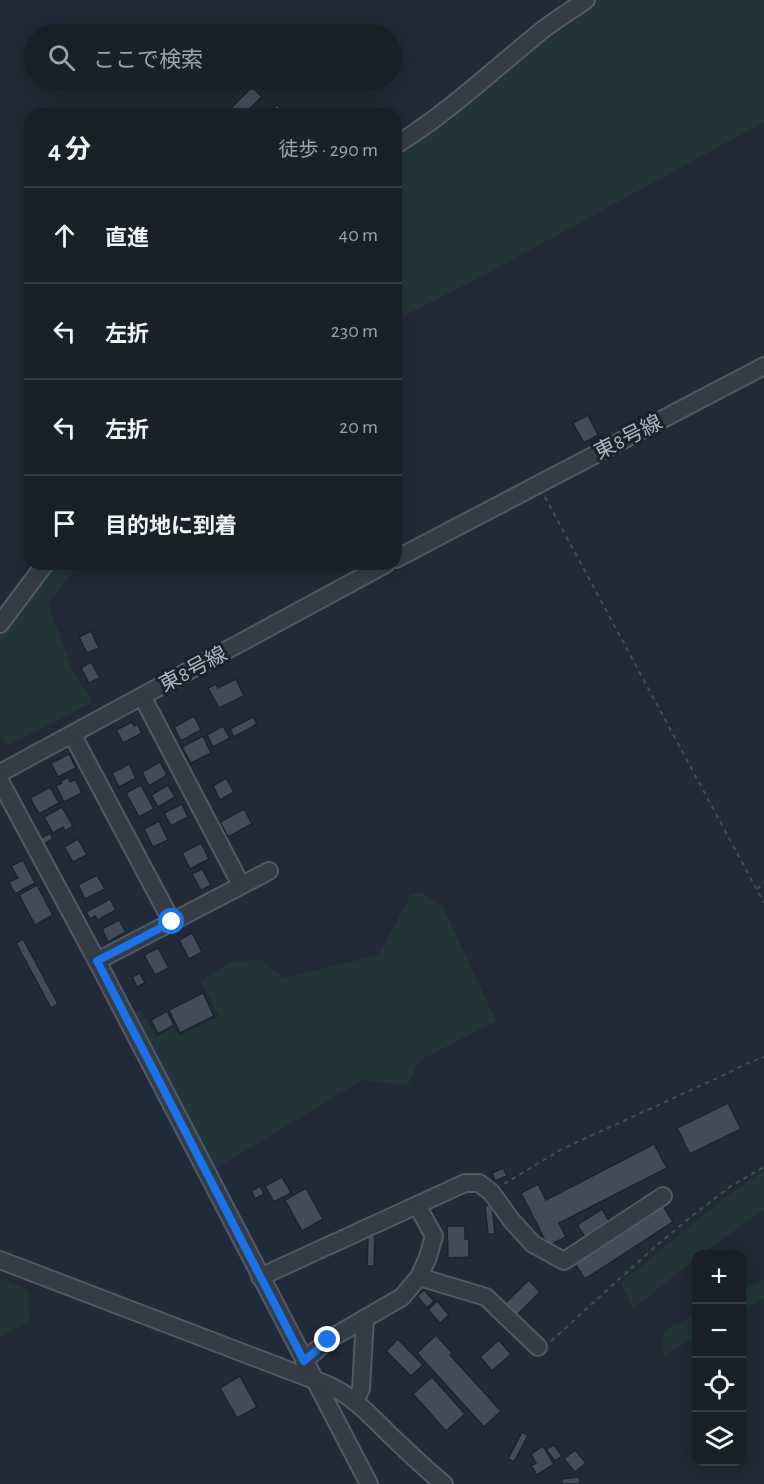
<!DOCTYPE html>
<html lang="ja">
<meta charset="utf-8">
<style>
body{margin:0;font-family:"Alegreya Sans","Noto Sans JP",sans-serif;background:#252d36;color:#f1f3f6}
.controls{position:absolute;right:18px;bottom:18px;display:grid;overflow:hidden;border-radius:12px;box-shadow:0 3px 15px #0003}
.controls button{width:54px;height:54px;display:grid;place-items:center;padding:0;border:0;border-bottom:2px solid #363e47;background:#18202a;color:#f1f3f6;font:30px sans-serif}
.stop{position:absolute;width:18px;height:18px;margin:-14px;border:4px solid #1a73e8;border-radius:50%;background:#fff}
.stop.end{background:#1a73e8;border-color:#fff;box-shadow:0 2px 6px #0008}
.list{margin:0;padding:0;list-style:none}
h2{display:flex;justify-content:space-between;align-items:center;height:78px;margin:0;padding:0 24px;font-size:26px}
h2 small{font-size:20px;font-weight:400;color:#9fa3a8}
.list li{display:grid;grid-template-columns:39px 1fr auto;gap:18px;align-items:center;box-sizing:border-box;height:96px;padding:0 24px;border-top:2px solid #363e47}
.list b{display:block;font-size:22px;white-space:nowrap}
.list em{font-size:20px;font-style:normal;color:#9fa3a8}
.icon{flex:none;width:33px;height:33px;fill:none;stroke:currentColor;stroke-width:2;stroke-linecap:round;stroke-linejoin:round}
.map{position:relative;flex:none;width:764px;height:1484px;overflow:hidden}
.search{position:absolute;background:#18202a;box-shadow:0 3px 15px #0003;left:24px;top:24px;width:378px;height:66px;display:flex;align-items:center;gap:15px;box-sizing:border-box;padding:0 21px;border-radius:33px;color:#9fa3a8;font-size:22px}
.panel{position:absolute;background:#18202a;box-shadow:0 3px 15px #0003;left:24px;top:108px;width:378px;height:462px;border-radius:18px}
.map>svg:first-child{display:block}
</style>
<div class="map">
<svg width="764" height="1484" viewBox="0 0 764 1484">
<rect width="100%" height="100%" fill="#202a38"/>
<g fill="#223639">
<polygon points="586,0 764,0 764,122 477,279 396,320 396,145"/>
<polygon points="45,564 79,564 48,604 73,672 93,702 7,746 0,736 0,624"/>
<polygon points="411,894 424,894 442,905 496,1021 419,1061 408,1085 362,1080 215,1169 132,1014 140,1009 157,1037 173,1028 180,1036 219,1016 201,981 231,962 261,959 283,978 379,955"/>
<polygon points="764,1171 764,1210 701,1254 696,1254 696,1258 633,1309 621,1283 728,1195"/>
<polygon points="0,1278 28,1290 29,1321 0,1337"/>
<polygon points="764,1279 764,1298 742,1311 742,1290"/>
<polygon points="696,1314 696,1337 663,1356 663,1332"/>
</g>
<g fill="#414d5d" stroke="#1b232f" stroke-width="1.5">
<polygon points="252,87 262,97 244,114 233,114 229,110"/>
<polygon points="277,105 287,114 260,114 268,106 272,110"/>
<polygon points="588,415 598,435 584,443 573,423"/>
<polygon points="91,631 99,648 87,653 79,637"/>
<polygon points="91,662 100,678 89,683 81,668"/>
<polygon points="236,679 244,696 219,708 208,688 216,684 218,688"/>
<polygon points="194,716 201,730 181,741 174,727"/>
<polygon points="253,717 257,724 234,737 230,729"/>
<polygon points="132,722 134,726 137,724 142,733 123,743 116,730"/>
<polygon points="223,726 230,738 213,747 207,735"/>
<polygon points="203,736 211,753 191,763 182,747"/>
<polygon points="69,754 76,768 58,777 51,763"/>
<polygon points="160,762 167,775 149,786 142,772"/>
<polygon points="129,764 136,778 119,787 112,773"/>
<polygon points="68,777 70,782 75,779 82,793 64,802 56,786 62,783 61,781"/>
<polygon points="226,778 234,792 220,800 213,786"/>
<polygon points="141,785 154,809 139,817 126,793"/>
<polygon points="168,785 175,797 158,807 151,795"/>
<polygon points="50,787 59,803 39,814 30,798"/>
<polygon points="182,804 188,817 171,826 164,813"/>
<polygon points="62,807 73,826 65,831 63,827 53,833 44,817"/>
<polygon points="244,809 252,824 228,837 220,822"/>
<polygon points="159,821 168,840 153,847 144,829"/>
<polygon points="50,833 53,839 44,844 41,838"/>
<polygon points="78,839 87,855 73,862 64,847"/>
<polygon points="201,843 209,859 190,869 182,853"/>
<polygon points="23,860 35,883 15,894 9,882 18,878 11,866"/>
<polygon points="202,869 211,885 201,891 192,874"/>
<polygon points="97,875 105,889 85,899 78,885"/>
<polygon points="37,885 53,915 35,925 19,895"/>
<polygon points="110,899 116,910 98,920 95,916 90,919 86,912"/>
<polygon points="119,920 126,932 108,942 102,929"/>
<polygon points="192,933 202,952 189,959 179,940"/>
<polygon points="23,939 58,1004 51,1008 16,943"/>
<polygon points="158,948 169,968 155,975 144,955"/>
<polygon points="140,973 145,983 137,987 132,977"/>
<polygon points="203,993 214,1016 180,1033 169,1010"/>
<polygon points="167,1011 174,1025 158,1034 151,1020"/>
<polygon points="728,1103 741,1129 690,1154 677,1128"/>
<polygon points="654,1144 667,1168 559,1223 566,1237 548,1246 521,1193 538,1184 546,1200"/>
<polygon points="503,1168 507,1176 495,1181 492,1173"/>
<polygon points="282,1177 291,1193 274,1202 265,1186"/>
<polygon points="260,1186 264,1194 255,1199 251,1191"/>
<polygon points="306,1188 323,1219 302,1231 285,1200"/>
<polygon points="662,1204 673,1222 585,1279 573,1261"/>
<polygon points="492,1205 495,1234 488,1234 485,1206"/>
<polygon points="602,1209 612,1225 588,1241 577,1225"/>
<polygon points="447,1226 465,1226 465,1239 469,1239 469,1257 448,1258"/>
<polygon points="368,1236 375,1236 374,1266 367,1266"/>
<polygon points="529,1280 540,1292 516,1316 504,1304"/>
<polygon points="424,1290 434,1301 427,1308 417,1296"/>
<polygon points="437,1301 449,1315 440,1323 428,1310"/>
<polygon points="436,1335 452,1353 450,1355 501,1411 484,1427 417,1353"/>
<polygon points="398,1339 423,1365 411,1376 386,1351"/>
<polygon points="499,1340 511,1354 492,1371 480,1357"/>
<polygon points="240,1376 257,1407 237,1418 220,1388"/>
<polygon points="432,1377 465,1414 446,1431 413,1394"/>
<polygon points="522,1432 528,1435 514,1462 508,1459"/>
<polygon points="554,1445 562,1456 555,1461 546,1449"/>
<polygon points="543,1446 554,1464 537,1475 531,1466 536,1463 531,1454"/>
<polygon points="575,1450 586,1463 575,1472 564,1459"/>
<polygon points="579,1477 580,1484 562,1484 562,1479"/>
</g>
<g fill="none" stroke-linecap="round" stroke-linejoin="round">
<defs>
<g id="minor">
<path d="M396 145C446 114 489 74 534 37 550 23 569 12 586 0"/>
<polyline points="396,559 764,366"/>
<polyline points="0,624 45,564"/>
<polyline points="142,696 241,885"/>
<polyline points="72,734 172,922"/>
<polyline points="0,773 386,564"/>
<polyline points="0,781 97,961 369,1484"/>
<polyline points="97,961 269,871"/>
<path d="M0 1260 314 1380C346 1389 366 1411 389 1434 407 1451 424 1468 444 1484"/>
<polyline points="260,1277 465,1183 479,1183 491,1192 512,1221 533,1244 564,1261 663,1196"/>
<polyline points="419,1277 486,1297 538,1347"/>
<polyline points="304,1361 328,1340 402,1297 419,1277 428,1257 434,1236 417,1205"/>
<polyline points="355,1401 361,1389 365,1318"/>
</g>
</defs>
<use href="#minor" stroke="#515a66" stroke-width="20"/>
<g stroke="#3c5253" stroke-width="2" stroke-dasharray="4.5 4.5" stroke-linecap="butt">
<polyline points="545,497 764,903"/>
<polyline points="757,889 764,882"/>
<polyline points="504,1184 562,1149 724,1075 748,1063 764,1057"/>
<polyline points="551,1341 657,1245 692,1216 731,1186 764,1167"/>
</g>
<use href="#minor" stroke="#343c48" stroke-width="16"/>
</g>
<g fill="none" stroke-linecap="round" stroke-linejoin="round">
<polyline stroke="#1a73e8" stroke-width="8" points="172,922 97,961 304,1361 328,1340"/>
</g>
<g text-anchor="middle" stroke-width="6" stroke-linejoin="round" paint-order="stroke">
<g font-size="21" fill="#aeb7c5" stroke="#19212d">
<text transform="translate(628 437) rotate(-27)" y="7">東8号線</text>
<text transform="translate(193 669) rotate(-28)" y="7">東8号線</text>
</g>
</g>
</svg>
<div class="controls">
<button>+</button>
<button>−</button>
<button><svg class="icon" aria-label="locate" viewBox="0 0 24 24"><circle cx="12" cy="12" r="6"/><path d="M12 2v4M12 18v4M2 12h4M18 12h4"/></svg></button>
<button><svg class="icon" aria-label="layers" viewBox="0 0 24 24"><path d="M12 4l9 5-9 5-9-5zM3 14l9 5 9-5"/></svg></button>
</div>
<div class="stop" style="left:172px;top:922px"></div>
<div class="stop end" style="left:328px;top:1340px"></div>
<div class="search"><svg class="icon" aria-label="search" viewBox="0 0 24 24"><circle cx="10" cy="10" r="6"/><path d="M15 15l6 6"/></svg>ここで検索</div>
<section class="panel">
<h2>4 分<small>徒歩 · 290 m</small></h2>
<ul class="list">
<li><svg class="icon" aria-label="ahead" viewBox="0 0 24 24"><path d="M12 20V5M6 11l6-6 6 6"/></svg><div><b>直進</b></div><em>40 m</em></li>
<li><svg class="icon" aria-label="left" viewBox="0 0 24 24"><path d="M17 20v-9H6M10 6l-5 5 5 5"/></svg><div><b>左折</b></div><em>230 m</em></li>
<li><svg class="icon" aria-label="left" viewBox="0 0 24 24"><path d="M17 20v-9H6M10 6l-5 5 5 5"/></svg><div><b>左折</b></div><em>20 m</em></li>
<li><svg class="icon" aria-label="arrive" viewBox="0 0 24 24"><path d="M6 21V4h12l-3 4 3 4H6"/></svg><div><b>目的地に到着</b></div></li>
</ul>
</section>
</div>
